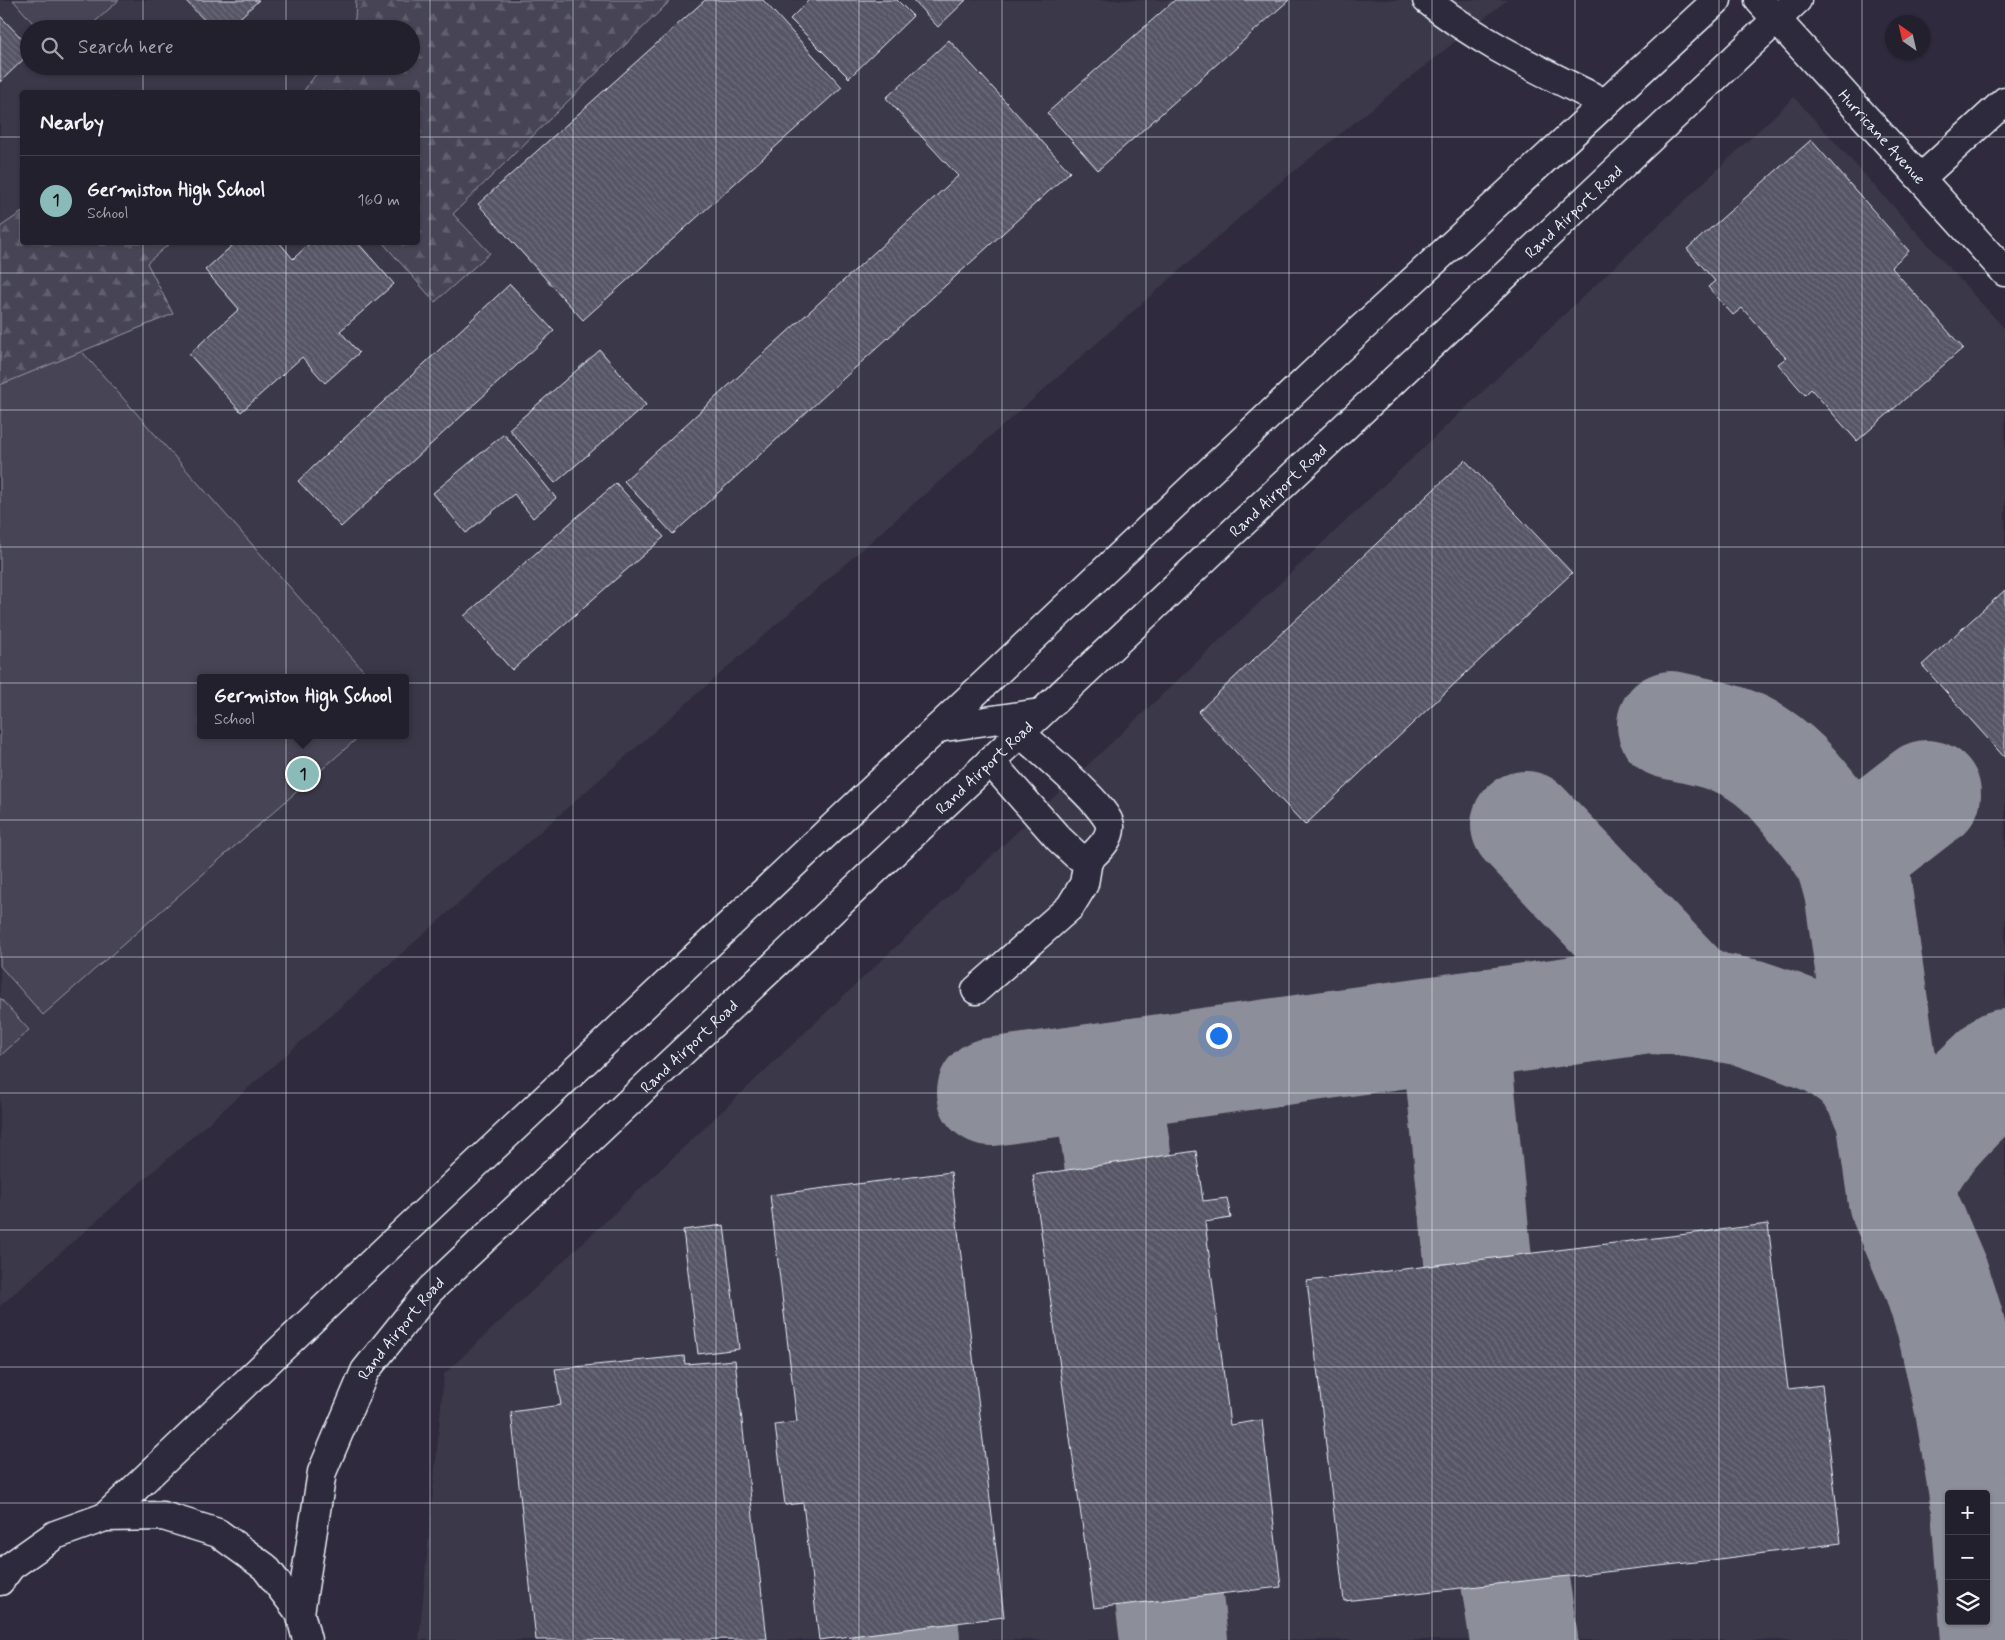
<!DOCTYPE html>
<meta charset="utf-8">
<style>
body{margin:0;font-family:Mynerve,sans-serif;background:#2b2836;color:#f1f3f6}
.controls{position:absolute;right:15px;bottom:15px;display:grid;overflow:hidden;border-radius:5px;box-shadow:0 1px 4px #0004}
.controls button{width:45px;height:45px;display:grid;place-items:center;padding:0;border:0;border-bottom:1px solid #403e4a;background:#23202e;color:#f1f3f6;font:25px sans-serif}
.compass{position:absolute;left:1885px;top:15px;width:45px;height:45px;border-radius:50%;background:#23202e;box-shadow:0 1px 4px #0004;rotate:326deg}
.you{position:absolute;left:1218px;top:1035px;width:18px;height:18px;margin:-12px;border:4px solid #fff;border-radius:50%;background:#1a73e8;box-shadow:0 0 0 8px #1a73e833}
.badge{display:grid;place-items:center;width:32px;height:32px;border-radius:50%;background:#8bbbb9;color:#111;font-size:16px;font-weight:700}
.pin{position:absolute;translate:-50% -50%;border:2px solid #fff;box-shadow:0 1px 5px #0006}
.popup{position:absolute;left:197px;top:674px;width:212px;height:65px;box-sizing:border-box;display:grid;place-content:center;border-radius:5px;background:#23202e;filter:drop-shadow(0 1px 4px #0005);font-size:16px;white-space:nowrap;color:#a3a3aa}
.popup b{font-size:19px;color:#f1f3f6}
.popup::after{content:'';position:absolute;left:50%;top:100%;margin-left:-10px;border:10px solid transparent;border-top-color:#23202e}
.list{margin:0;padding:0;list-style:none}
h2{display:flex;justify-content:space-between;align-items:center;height:65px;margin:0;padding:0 20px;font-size:21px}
h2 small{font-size:16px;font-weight:400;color:#a3a3aa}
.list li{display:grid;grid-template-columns:32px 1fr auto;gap:15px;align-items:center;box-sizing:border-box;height:90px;padding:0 20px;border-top:1px solid #403e4a}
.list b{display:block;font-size:19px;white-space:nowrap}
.list p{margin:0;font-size:16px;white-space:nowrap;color:#a3a3aa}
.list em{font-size:16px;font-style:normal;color:#a3a3aa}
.icon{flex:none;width:28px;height:28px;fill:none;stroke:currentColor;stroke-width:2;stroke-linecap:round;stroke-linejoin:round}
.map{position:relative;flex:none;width:2005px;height:1640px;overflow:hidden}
.search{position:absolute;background:#23202e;box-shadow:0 1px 4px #0004;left:20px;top:20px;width:400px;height:55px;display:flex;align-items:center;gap:12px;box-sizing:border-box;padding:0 18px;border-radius:28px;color:#a3a3aa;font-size:19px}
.panel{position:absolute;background:#23202e;box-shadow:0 1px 4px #0004;left:20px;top:90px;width:400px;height:155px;border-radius:5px}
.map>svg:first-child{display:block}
</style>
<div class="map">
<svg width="2005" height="1640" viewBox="0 0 2005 1640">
<defs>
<pattern id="forest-firs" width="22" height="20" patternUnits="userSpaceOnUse" patternTransform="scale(1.25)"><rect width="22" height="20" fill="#464455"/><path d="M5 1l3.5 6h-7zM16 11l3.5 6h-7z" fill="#615f6e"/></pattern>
<pattern id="building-back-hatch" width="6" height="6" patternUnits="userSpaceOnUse" patternTransform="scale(1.25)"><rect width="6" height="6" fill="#575565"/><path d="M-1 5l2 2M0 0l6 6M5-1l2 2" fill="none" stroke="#6f6e7c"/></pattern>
</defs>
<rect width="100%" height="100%" fill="#2f2a3d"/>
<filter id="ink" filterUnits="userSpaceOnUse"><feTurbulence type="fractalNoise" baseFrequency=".02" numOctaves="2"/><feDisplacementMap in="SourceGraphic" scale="10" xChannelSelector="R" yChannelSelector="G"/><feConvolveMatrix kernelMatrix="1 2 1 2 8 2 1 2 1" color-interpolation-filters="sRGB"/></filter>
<g filter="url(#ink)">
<g fill="#3b3749" fill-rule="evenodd">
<path d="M0 0H1507L1277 185 0 1306ZM29 29H411V66H29ZM22 92H418V242H22ZM200 678H406V735H200Z"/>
<path d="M1794 97 2005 329V1640H419L444 1374ZM1949 1494H1986V1621H1949Z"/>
</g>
<g fill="#464455" stroke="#979aa6">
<polygon points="13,0 119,0 87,29 38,29"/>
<polygon points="2,261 370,678 200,678 200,735 361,735 43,1015 0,966 0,262"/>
<polygon points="0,998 29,1030 0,1056"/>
</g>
<g fill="url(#forest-firs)" stroke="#979aa6">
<polygon points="356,0 671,0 453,214 490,253 435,302 383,243 418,242 418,92 303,92 322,66 411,66 411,29 348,29 355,19"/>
<polygon points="22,212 22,242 170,243 147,263 173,314 0,385 0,227"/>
</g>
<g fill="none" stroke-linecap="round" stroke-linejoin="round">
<g stroke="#8c8e9a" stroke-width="108">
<path d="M1671 725C1696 731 1722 735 1745 746 1777 762 1798 788 1820 816 1831 829 1843 844 1849 860 1853 870 1855 880 1858 890"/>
<polyline points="1525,825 1688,995 1711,1006"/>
<polyline points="991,1092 1648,1000 1676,1001 1723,1008 1749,1013 1784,1025 1833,1044 1856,1061 1869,1075 1879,1091 1890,1116 1902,1200 1937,1282 1950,1323 1969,1408 1983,1494"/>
<path d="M1890 1116 1858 890C1856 872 1856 854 1868 840L1927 794"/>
<path d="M1118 1162C1116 1145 1108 1103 1113 1088 1116 1079 1126 1073 1134 1072"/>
<path d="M1901 1194C1904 1151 1974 1092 2005 1063"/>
<path d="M1478 1260 1458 1061C1459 1041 1468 1029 1487 1022"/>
<polyline points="1986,1522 1995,1640"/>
<polyline points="1515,1581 1524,1640"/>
<polyline points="1169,1598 1174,1640"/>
<polyline points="905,1629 906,1640"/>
</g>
</g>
<g fill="url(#building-back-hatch)" stroke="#e8f1f8">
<polygon points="185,0 259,0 228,29 213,29"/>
<polygon points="705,0 763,0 842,87 583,320 478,204"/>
<polygon points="809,0 897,0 913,16 849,78 790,19"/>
<polygon points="913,0 966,0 938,27"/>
<polygon points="1175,0 1289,0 1098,170 1047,113"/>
<polygon points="0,16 29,46 29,54 0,82"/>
<polygon points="949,40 1070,172 673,534 624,481 958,176 886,98"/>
<polygon points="1811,140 1909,251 1891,267 1963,348 1857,441 1811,389 1805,395 1778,364 1786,358 1742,308 1733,315 1708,287 1715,281 1687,249"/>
<polygon points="236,242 279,242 293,259 311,242 357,242 394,284 340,331 359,353 325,383 302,357 241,412 189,354 239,309 205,270"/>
<polygon points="510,284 554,331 341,527 298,481"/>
<polygon points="600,350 646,405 555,483 509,429"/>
<polygon points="504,434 556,498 533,518 514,494 466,533 433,493"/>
<polygon points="1465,460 1572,573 1305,825 1198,712"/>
<polygon points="616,483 664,537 512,670 464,616"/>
<polygon points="2005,590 2005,758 1922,665"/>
<polygon points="1196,1151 1203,1201 1227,1198 1231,1218 1205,1222 1230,1425 1262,1420 1281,1587 1094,1608 1033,1175"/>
<polygon points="951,1172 1004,1617 819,1640 803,1503 785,1505 775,1425 797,1422 770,1195"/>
<polygon points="1768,1224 1788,1389 1822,1385 1841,1543 1704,1561 1344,1601 1307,1281"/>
<polygon points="724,1225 739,1349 698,1354 683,1230"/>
<polygon points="684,1356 685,1364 735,1360 767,1639 536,1640 511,1412 561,1405 555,1369"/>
</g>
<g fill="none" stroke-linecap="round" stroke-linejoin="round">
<defs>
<g id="minor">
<path d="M1427 0C1481 44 1544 72 1605 103"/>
<path id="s1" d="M1759 0 2005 272"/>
<polyline points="1921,178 2005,101"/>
<polyline points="938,728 1040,713"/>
<path d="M990 761 1058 838 1076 855 1088 860C1097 851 1111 840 1110 826 1109 808 1037 748 1020 733"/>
<polyline points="976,990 1070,907 1084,884 1088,860"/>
<polyline points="105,1517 404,1232 1337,351 1717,0"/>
<polyline points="0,1581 11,1566 55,1535 105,1517 163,1516 218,1533 265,1567 300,1613 307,1640"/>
<path id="s2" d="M300 1613 322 1472 365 1371 430 1290 1797 0"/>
</g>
</defs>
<use href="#minor" stroke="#e8f1f8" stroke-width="31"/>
<use href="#minor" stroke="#2f2a3d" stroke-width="28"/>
</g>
</g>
<path fill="none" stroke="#e8f1f8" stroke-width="1" stroke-opacity="0.55" d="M143 0V29M286 0V29M430 0V1640M573 0V1640M716 0V1640M859 0V1640M1002 0V1640M1146 0V1640M1289 0V1640M1432 0V1640M1575 0V1640M1719 0V1640M1862 0V1640M143 66V92M286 66V92M0 137H22M418 137H2005M143 242V1640M286 242V1640M0 273H2005M0 410H2005M0 547H2005M0 683H2005M0 820H2005M0 957H2005M0 1093H2005M0 1230H2005M0 1367H2005M0 1503H1949M1986 1503H2005"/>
<g text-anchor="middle" stroke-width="4" stroke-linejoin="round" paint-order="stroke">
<g font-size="16" fill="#e8f1f8" stroke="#2f2a3d">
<text dy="6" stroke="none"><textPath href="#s1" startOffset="184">Hurricane Avenue</textPath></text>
<text dy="6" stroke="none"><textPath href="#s2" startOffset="1928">Rand Airport Road</textPath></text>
<text dy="6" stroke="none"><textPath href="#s2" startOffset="1522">Rand Airport Road</textPath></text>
<text dy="6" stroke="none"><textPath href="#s2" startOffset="1118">Rand Airport Road</textPath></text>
<text dy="6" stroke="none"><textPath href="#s2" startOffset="712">Rand Airport Road</textPath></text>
<text dy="6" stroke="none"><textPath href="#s2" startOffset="308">Rand Airport Road</textPath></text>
</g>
</g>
</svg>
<div class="controls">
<button>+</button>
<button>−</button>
<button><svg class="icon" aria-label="layers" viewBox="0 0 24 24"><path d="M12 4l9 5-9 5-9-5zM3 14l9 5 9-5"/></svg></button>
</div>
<svg class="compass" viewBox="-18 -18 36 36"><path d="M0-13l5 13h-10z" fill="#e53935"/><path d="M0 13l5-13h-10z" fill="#a3a3aa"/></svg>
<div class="you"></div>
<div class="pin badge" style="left:303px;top:774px">1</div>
<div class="popup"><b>Germiston High School</b>School</div>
<div class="search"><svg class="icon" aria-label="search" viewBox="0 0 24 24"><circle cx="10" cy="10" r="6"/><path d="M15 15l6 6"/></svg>Search here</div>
<section class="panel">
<h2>Nearby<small></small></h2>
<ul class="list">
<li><span class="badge">1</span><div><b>Germiston High School</b><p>School</p></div><em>160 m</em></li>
</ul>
</section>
</div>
